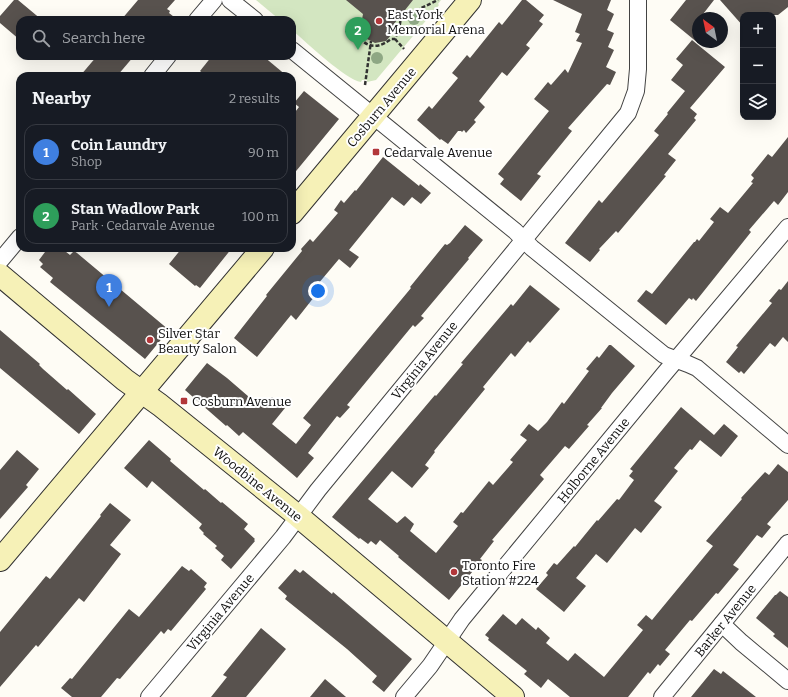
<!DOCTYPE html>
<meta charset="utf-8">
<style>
body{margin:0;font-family:Bitter,serif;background:#242831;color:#f1f3f6}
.controls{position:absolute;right:12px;top:12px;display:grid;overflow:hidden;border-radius:8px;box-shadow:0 4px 16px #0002}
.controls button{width:36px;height:36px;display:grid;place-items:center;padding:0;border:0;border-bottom:1px solid #363941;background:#171b24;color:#f1f3f6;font:20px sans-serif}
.compass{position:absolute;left:692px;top:12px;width:36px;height:36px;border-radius:50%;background:#171b24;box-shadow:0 4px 16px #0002;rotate:327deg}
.you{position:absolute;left:318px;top:291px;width:14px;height:14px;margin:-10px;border:3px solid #fff;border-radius:50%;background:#1a73e8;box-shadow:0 0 0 6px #1a73e833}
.badge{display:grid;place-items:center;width:26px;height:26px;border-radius:50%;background:#d59ea1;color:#fff;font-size:13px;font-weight:700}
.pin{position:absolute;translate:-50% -33px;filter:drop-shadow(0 1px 2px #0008)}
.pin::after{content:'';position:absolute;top:21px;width:14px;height:12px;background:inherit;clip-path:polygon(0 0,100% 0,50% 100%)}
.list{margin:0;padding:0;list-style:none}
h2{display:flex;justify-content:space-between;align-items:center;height:52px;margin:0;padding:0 16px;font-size:17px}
h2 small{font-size:13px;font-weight:400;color:#9ea1a6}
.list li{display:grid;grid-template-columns:26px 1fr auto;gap:12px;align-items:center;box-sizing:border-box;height:56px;margin:0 8px 8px;padding:0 8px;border:1px solid #363941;border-radius:12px}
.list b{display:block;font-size:15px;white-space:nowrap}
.list p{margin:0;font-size:13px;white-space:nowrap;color:#9ea1a6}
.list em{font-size:13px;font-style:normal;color:#9ea1a6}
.icon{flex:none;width:22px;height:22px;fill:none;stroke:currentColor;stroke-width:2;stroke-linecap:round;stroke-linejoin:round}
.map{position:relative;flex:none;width:788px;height:697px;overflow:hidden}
.search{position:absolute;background:#171b24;box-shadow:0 4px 16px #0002;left:16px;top:16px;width:280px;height:44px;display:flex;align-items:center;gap:10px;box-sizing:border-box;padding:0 14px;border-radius:12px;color:#9ea1a6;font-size:15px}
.panel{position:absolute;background:#171b24;box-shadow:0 4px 16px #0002;left:16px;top:72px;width:280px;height:180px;border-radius:12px}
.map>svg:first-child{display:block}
</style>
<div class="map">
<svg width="788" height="697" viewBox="0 0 788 697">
<rect width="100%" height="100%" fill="#fefcf5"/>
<path fill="#d3e6c1" d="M256 0H441L438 4 439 5 376 80 367 82V80H362L361 82C346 80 306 42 292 30V20H280Z"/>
<g fill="#58524e">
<polygon points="14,0 18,0 42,20 20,20 20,40 0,23 0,16"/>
<polygon points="138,0 175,0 167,9 170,11 169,13 178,20 121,20"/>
<polygon points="346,0 413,0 394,24 392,34 386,41 375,43 367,39 362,32 361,25 363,14"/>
<polygon points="522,0 526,0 544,15 539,21 543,24 526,45 530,48 507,76 502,72 479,101 485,107 474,120 476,122 466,133 464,130 462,132 461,131 458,131 448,144 441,139 440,140 417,120 429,106 432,109 458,78 452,73 467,55 470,58 499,22 502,25"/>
<polygon points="553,0 611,0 607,10 614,14 607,30 614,33 608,47 614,50 606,67 616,72 610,85 607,84 568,128 572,131 537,174 541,176 521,201 500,184 504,179 498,174 549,111 534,99 548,82 551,85 565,69 568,73 582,43 576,41 580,34 575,32 582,14"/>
<polygon points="686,0 714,0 700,18 698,18 698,43 670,20"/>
<polygon points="720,0 788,0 788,7 778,15 743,15 743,26"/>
<polygon points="692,40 725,67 690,108 697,114 694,118 696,120 668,154 676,160 664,175 666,176 618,233 616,231 599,249 600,250 590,262 565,243 599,200 602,203 659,135 654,131 668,114 667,113 685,91 671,80 683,65 676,59"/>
<polygon points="97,56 134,56 117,76 80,76"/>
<polygon points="212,56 263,56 287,76 206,76 200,71"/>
<polygon points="304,91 339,119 292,176 292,116 299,107 294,103"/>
<polygon points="788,137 788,192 778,205 774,201 749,230 751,232 696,301 693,298 692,300 689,298 666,325 637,301 646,290 652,294 694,242 695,242 697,239 699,241 714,222 710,219 720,207 728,213 753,183 751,182 754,178 751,175 768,154 772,157"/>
<polygon points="383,157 419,186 420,184 431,193 421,204 412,197 404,206 392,197 349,250 359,257 350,268 339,259 318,284 319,285 315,290 318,292 296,320 291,315 257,357 234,338 267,296 266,295 302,251 301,249 310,239 313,242 338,213 334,210 341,200 344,203 355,190 356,191"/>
<polygon points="465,225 483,240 468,258 469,259 421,316 424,318 415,327 413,325 347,405 350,407 340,418 337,416 308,453 314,458 297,478 243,432 239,436 227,425 226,426 185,390 207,363 227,378 256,403 256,399 265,406 272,397 285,408 272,424 296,444 311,425 303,418 411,288 410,287 445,244 447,245 450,243"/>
<polygon points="48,248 61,248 70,255 74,251 77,253 169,330 145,359 50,282 53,278 40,267 43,264 39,260"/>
<polygon points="182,248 232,248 200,288 196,285 195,286 169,264"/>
<polygon points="788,281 788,342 783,337 775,347 770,343 744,374 741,371 739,373 726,362 738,347 736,346 772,303 769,301 779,289 781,290"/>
<polygon points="530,285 560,309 530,343 528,341 515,357 511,353 483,387 485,389 434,451 435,452 425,465 429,468 412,488 392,471 368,499 397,523 405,516 414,524 410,531 436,553 458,526 453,522 461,512 463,513 489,481 493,485 513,462 510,460 527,440 520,435 528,425 529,424 538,431 547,422 562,402 564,404 589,371 586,369 597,356 599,358 609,345 611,345 635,366 612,393 601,408 602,408 587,425 589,426 569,449 565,446 540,475 544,479 492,540 494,541 480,559 482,560 449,600 398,557 399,556 380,540 376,545 371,541 368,544 360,538 359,539 332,517 435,395 436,396 463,364 461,363 511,304 513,306"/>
<polygon points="0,330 40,364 39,365 43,369 67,390 68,389 96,414 79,434 0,368"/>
<polygon points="681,407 714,435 724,424 738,436 721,457 700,440 692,450 690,449 674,468 678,471 654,501 662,507 641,533 635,528 607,563 596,554 576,578 586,586 564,612 536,589 548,575 546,573 554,563 557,565 574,546 575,547 597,520 598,521 617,499 619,500 634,480 629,476 633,471 630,469"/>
<polygon points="149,440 171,459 170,461 204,490 205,489 221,503 222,502 248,524 244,529 255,539 254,540 255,541 231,569 221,560 224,556 215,548 217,546 203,534 204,533 199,528 202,524 152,481 147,488 124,468"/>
<polygon points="17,450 39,469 26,485 28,487 0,519 0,470"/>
<polygon points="778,464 788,472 788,500 767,524 771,527 762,538 757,535 733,565 739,569 718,594 716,593 692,621 690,620 665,650 670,654 660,666 658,664 650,674 648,672 628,697 570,697 548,679 541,688 524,674 527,671 488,640 489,638 485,635 503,614 516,625 522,618 536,630 538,627 550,638 546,643 568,661 575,653 604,677 643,630 637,625 646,615 652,620 713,546 706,541 742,499 741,498 765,472 769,475"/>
<polygon points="110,503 131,520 110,545 121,554 84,602 79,598 38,647 36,645 0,687 0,632 46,576 50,579 101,516 100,515"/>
<polygon points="182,566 189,571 191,569 207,583 204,587 206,589 171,631 168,629 164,634 161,631 120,679 117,678 101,697 72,697 61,688 70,678 72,679 129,609 139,617"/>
<polygon points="295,569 300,573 303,570 332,594 333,592 412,659 384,692 372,682 377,676 347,649 285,599 287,596 278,588"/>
<polygon points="780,591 788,597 788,648 773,636 775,634 756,618 775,595 776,595"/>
<polygon points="261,628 286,649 246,697 211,697 227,677 223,675"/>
<polygon points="714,669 721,674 723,671 756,697 691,697"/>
<polygon points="325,679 346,697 310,697"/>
</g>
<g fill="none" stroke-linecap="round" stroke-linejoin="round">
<defs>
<g id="street">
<polyline points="230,0 255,20"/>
<polyline points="197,20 214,0"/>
<polyline points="292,50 515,231 532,248 664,355 688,364 697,368 788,445"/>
<polyline points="152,76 168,56"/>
<polyline points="0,261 20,237"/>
<polyline points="722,624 741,642 788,681"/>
<polyline points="149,697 283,537 318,490 628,113 636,91 638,69 638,0"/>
<polyline points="404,697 430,666 462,619 664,374 788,227"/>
<polyline points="662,697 788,543"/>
</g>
<g id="secondary">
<polyline points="292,213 470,0"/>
<polyline points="0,275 125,380 160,405 298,516 513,697"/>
<polyline points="0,560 263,248"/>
</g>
</defs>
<use href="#street" stroke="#434343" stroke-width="18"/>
<use href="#secondary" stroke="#323232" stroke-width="24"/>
<g stroke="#323232" stroke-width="2.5" stroke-dasharray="4 2" stroke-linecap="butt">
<path d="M345 31H353C364 45 374 52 391 39H395L399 29 401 18 438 0"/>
<polyline points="395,39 404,49"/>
<polyline points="365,85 371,41"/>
</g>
<use href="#street" stroke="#fff" stroke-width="16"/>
<use href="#secondary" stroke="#f6f1b7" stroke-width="22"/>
</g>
<g fill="#8ea784">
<circle cx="414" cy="19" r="6"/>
<circle cx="377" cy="58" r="6"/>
</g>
<g fill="#b2373a" stroke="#fff" stroke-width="1.5">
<circle cx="379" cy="21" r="4"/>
<rect x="372" y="148" width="8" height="8" rx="2"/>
<circle cx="150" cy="340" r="4"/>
<rect x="180" y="397" width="8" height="8" rx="2"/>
<circle cx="454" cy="572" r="4"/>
</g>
<g text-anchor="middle" stroke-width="4" stroke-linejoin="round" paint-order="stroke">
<g font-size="13" fill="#101010" stroke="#fff" text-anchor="start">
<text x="387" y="19">East York<tspan x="387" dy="15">Memorial Arena</tspan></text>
<text x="384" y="157">Cedarvale Avenue</text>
<text x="158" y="338">Silver Star<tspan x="158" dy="15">Beauty Salon</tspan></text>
<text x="192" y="406">Cosburn Avenue</text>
<text x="462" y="570">Toronto Fire<tspan x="462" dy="15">Station #224</tspan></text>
</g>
<g font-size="13" fill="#101010" stroke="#fff">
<text transform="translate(381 107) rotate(-50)" y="5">Cosburn Avenue</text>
<text transform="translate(424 360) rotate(-51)" y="5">Virginia Avenue</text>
<text transform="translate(593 460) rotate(-51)" y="5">Holborne Avenue</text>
<text transform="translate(258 484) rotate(39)" y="5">Woodbine Avenue</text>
<text transform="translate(220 612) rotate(-50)" y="5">Virginia Avenue</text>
<text transform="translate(725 620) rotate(-51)" y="5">Barker Avenue</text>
</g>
</g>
</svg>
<div class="controls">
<button>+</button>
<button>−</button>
<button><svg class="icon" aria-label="layers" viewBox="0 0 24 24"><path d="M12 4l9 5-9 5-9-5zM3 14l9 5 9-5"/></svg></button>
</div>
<svg class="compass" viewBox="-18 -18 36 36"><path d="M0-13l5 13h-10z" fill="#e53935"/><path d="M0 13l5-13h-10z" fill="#9ea1a6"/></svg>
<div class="you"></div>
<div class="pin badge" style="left:109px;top:307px;background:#3f7fe0">1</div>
<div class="pin badge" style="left:358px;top:50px;background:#2e9e5b">2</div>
<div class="search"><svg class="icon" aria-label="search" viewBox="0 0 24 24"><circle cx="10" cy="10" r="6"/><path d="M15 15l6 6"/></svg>Search here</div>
<section class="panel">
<h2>Nearby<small>2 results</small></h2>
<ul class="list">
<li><span class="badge" style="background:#3f7fe0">1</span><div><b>Coin Laundry</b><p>Shop</p></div><em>90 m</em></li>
<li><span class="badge" style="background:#2e9e5b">2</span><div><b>Stan Wadlow Park</b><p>Park · Cedarvale Avenue</p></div><em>100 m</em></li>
</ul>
</section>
</div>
